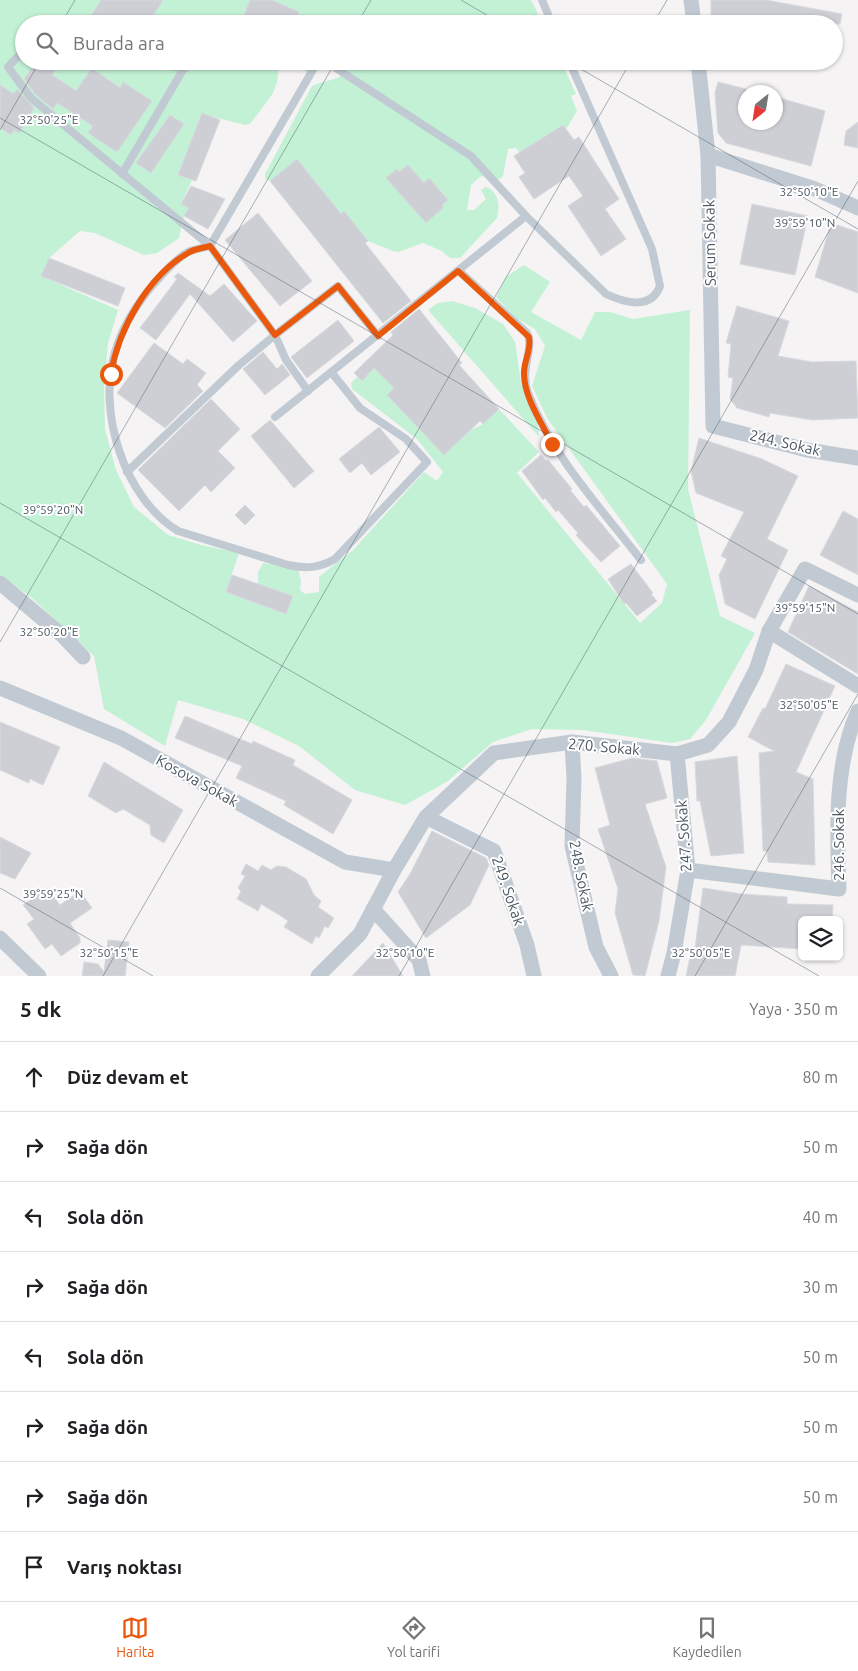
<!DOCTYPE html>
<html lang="tr">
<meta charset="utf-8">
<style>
body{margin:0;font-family:Ubuntu,sans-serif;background:#f2f2f2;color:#202124}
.controls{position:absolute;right:15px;bottom:15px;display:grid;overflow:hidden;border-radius:8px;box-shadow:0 1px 4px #0004}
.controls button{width:45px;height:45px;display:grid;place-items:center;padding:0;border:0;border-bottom:1px solid #e0e0e0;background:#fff;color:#202124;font:25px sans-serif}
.compass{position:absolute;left:738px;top:85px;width:45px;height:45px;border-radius:50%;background:#fff;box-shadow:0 1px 4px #0004;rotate:210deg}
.stop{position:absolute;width:15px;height:15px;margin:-11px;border:4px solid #ea580c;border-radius:50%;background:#fff}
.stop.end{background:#ea580c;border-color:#fff;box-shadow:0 1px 5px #0008}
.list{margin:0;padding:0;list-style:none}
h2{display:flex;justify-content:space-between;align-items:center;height:65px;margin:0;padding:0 20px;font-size:21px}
h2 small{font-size:16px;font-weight:400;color:#757577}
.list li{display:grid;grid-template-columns:32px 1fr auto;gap:15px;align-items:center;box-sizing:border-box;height:70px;padding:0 20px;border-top:1px solid #e0e0e0}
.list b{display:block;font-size:19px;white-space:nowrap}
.list em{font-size:16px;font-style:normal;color:#757577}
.icon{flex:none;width:28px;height:28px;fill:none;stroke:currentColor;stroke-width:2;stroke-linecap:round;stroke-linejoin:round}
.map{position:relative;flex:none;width:858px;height:976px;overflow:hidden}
.search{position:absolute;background:#fff;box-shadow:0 1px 4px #0004;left:15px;right:15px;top:15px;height:55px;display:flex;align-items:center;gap:12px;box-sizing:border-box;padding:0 18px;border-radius:28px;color:#757577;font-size:19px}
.sheet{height:625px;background:#fff}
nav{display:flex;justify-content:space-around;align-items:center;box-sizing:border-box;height:70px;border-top:1px solid #e0e0e0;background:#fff;font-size:14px;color:#757577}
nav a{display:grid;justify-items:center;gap:2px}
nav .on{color:#ea580c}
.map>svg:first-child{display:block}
</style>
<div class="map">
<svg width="858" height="976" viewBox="0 0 858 976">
<rect width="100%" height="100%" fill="#f5f3f3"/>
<g fill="#c3f1d5">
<path d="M0 0H531L543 24H342L335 19H330L327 24H24V61H320L308 73C299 66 291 61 279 67L277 83 272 95 250 124 245 125 202 114 178 175 192 180 181 203 189 208 184 216 179 238 157 253 144 255 95 233 80 231 49 258 41 276 118 310 108 343 104 386 105 429 116 470 134 507 168 535 201 545 239 553 226 592 286 614 293 596 258 584V572L263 563 282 565 298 570 301 580 300 590 305 594 319 592V577L353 550 424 472 437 481 443 472 417 439 352 389 351 383 357 377 362 381 374 368 414 370 387 395 444 455 471 430 483 424 499 409 539 452 517 473 640 623 662 603 667 584 547 418 532 386 545 346 535 329 516 318 496 297 506 277 524 265 550 282 531 312 581 340 595 312H610L633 319 690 310 688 489 720 616 755 633 706 720 690 739 672 743 583 730 532 729 493 742 448 781 405 805 355 790 299 746 243 719 178 700 165 746 104 709 94 656 32 598 0 575Z"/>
<path d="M350 61H561L576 94 571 96 577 111 566 129 563 125 520 153 516 148 508 149 503 176 499 180 481 176 471 185 467 210H474L486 199 481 190 486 187C499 192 500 205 497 218L460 258H450L442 251 423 243 398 252 393 251 368 241 344 212 336 218V208L297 159 270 181 265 179V174L312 86C327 79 343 81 352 65Z"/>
<polygon points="452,301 475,308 503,324 515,342 521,383 537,417 539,437 428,310 438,303"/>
</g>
<g fill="#cdcfd5" stroke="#d7d9de">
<polygon points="101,0 163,0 148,24 104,24 91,16"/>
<polygon points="250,0 272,0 299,12 294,24 265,24 244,15"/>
<polygon points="711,0 766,0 842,14 840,24 711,24"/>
<polygon points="37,61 61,61 52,75 76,91 92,68 120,88 123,82 152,101 117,152 88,133 93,126 57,103 53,109 35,94 24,79"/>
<polygon points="718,82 746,89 746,122 776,122 776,97 825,111 811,166 726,143 718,133 715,93"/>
<polygon points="0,85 14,94 17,89 34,108 19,133 14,130 11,135 0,128"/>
<polygon points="202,113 220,120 196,181 178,175"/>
<polygon points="170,115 184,124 151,173 136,163"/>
<polygon points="858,122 858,148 844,145 846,131"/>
<polygon points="563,125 574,140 579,137 619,199 605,209 626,239 601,256 568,206 583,196 569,176 534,199 519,177 525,173 514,156"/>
<polygon points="297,159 341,214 344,211 368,241 365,243 411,301 383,323 270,181"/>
<polygon points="408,165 424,183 429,178 448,200 442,205 444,207 426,223 386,178 397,169 399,172"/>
<polygon points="191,186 225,199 208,229 184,216 189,208 181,204"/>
<polygon points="752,204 808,216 795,275 740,264"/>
<polygon points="258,213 312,281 280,306 225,240"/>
<polygon points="831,223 858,232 858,293 815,277"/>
<polygon points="49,258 125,288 118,306 41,276"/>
<polygon points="178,273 210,296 224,284 257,321 233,342 190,294 156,340 140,328 177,279 174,277"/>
<polygon points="737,306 789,321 778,356 812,362 856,361 858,418 812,420 770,413 769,417 737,408 730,399 733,378 728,377 731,344 726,343"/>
<polygon points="419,309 462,363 459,365 499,409 483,424 480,421 444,455 387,395 394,388 374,368 362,381 354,373 393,335 391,332"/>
<polygon points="338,320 354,341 307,378 291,357"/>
<polygon points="154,343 183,364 187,359 206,373 197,385 203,391 165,428 117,393"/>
<polygon points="263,352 277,369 282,364 290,375 265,395 243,369"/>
<polygon points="211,399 240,429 218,451 235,468 211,492 205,485 179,511 138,470"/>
<polygon points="270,420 314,471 294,488 251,436"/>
<polygon points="379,427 400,452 371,475 362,463 350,473 339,459"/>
<polygon points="699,438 762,459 798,476 767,539 788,550 755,619 725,604 719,575 727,559 721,556 744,512 696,493 691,471"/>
<polygon points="541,455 546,461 548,460 572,489 570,490 584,507 586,505 620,546 601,562 576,535 578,533 558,510 556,512 545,498 543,500 522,471"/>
<polygon points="245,505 255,515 245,525 235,515"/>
<polygon points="843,511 858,519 858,575 820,555"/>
<polygon points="631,564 653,593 651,594 657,601 637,616 626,603 624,604 608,579"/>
<polygon points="232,575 293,596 286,614 226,592"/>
<polygon points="809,586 858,612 858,674 788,632"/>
<polygon points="786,664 835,686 796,772 813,779 815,865 768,862 767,851 763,851 759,753 774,751 748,737 763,708 765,709"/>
<polygon points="185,716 252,744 253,741 295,760 293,765 352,800 333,834 284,805 286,801 236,778 242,766 175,738"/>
<polygon points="0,722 60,747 43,785 30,779 29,783 0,770"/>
<polygon points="737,756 744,853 711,856 700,801 697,801 695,762"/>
<polygon points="632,758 657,761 667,798 645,804 666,867 659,921 645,976 633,975 615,913 618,889 598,829 610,825 595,768"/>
<polygon points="104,762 183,810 164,843 151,835 150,825 123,809 116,813 88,796"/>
<polygon points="432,831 486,858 489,865 470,905 426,938 398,892 410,874"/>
<polygon points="0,837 31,853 15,879 0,873"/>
<polygon points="246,864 258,871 262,865 271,870 277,866 286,867 306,879 314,895 321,901 318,907 334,918 328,928 325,926 319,938 316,936 312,944 284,927 288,921 281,916 261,904 258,911 237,899 241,891 238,888 245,876 241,874"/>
<polygon points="47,888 60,905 80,891 92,908 70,923 80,938 80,943 61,956 52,944 45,949 27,924 34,919 23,905"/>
<polygon points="703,888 742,894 787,897 787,904 833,905 832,920 802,920 802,949 741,945 735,976 686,976 692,947 695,948"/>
<polygon points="108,940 129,942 125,976 82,976 84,962 98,964 104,972"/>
<polygon points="383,943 403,976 352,976"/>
</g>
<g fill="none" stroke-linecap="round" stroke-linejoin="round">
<g stroke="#c1cad2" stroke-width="8">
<polyline points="542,0 552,24"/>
<polyline points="24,50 8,67 31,98 210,246 275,335 239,365 127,472"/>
<polyline points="132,61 184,68 202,61"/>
<path d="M318 61 210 246C203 248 194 249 188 252 174 260 162 275 152 286 136 305 122 328 115 352 97 412 124 498 178 531L288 565C306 569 319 568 335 559L427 462 406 439 360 408 332 373"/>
<path d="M325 61 471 156 526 216 606 294C625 303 651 310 660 286L652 249 569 61"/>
<polyline points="122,174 184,68"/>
<path d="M459 271 527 333C535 348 519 369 528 393 552 456 600 507 641 560"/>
<polyline points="308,391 286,360 275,335 338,286 378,336"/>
<polyline points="275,417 526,216"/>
</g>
<g stroke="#c1cad2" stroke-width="15">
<polyline points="691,0 694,24"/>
<polyline points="698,61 708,155 713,426 807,450 858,458"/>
<polyline points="708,155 815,189 858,208"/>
<polyline points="0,583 63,636 83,657"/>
<polyline points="769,631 858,686"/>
<polyline points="0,688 121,738 345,862 394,870"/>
<polyline points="572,742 574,779 572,846 596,947 611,976"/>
<polyline points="426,817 494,851 527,945 534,976"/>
<path d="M688 870 839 889C837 831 834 764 858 711"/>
<polyline points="373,909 419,960 423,976"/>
<polyline points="0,938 39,976"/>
<polyline points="318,976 360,934 394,870 426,817 494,753 572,742 677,754 708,745 729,722 756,670 769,631 805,569 858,595"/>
<polyline points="668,976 674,953 688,870 677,754"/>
</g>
</g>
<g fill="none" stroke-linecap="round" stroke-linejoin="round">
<path stroke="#ea580c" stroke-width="6" d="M111 374C118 330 148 276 188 253 194 249 203 248 210 246L275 335 338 286 378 336 458 271 529 337C532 350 523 362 524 375 525 399 542 423 552 444"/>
</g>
<path fill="none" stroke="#4a5661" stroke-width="1" stroke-opacity="0.45" d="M461 0 502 24M61 24 75 0M357 24 371 0M653 24 667 0M567 61 858 229M0 118 858 614M0 130 40 61M0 503 819 976M0 642 336 61M0 888 153 976M103 976 631 61M399 976 858 181M695 976 858 694"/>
<g text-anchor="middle" stroke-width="4" stroke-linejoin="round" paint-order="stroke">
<g font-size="15" fill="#4a5661" stroke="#fff">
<text transform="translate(710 243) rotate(-91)" y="5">Serum Sokak</text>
<text transform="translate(785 443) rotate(13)" y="5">244. Sokak</text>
<text transform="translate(604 747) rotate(5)" y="5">270. Sokak</text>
<text transform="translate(197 781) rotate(29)" y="5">Kosova Sokak</text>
<text transform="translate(684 836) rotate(-94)" y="5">247. Sokak</text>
<text transform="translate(839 845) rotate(-90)" y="5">246. Sokak</text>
<text transform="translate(581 876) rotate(79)" y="5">248. Sokak</text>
<text transform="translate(508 891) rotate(71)" y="5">249. Sokak</text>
</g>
</g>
<g font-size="12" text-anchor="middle" fill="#4a5661" stroke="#fff" stroke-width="4" stroke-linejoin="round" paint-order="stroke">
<text x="49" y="124">32°50'25"E</text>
<text x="809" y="196">32°50'10"E</text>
<text x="805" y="227">39°59'10"N</text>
<text x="53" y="514">39°59'20"N</text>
<text x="805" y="612">39°59'15"N</text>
<text x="49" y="636">32°50'20"E</text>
<text x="809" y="709">32°50'05"E</text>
<text x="53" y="898">39°59'25"N</text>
<text x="109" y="957">32°50'15"E</text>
<text x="405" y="957">32°50'10"E</text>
<text x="701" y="957">32°50'05"E</text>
</g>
</svg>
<div class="controls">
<button><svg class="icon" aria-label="layers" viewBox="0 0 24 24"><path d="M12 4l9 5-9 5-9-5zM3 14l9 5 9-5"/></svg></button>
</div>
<svg class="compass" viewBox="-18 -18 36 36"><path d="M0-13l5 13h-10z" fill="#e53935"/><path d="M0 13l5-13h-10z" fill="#757577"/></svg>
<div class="stop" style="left:111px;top:374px"></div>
<div class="stop end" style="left:552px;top:444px"></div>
<div class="search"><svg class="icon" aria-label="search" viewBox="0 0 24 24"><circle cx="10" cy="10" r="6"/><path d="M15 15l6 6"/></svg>Burada ara</div>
</div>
<section class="sheet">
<h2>5 dk<small>Yaya · 350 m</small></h2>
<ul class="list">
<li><svg class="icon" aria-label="ahead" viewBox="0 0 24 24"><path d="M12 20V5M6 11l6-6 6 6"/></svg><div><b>Düz devam et</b></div><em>80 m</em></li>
<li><svg class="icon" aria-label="right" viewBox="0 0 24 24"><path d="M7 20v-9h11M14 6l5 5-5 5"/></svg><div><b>Sağa dön</b></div><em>50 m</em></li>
<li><svg class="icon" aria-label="left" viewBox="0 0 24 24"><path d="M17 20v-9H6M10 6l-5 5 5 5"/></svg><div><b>Sola dön</b></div><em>40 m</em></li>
<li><svg class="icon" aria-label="right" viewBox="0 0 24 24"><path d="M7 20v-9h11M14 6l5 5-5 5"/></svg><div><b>Sağa dön</b></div><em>30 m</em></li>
<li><svg class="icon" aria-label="left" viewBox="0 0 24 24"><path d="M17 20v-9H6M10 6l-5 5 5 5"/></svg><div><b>Sola dön</b></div><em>50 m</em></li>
<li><svg class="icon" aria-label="right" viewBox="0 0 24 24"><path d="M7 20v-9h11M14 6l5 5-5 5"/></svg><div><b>Sağa dön</b></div><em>50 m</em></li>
<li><svg class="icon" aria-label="right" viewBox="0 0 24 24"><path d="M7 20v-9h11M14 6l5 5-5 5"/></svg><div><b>Sağa dön</b></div><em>50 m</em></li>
<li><svg class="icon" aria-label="arrive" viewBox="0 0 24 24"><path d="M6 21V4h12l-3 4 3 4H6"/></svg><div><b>Varış noktası</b></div></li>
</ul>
</section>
<nav>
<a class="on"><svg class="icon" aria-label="map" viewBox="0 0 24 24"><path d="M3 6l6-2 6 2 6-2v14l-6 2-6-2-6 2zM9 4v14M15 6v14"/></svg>Harita</a>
<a><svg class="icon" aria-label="directions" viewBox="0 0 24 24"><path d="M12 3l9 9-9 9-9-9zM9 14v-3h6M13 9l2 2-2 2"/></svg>Yol tarifi</a>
<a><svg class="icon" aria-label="saved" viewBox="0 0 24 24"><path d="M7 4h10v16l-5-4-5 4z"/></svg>Kaydedilen</a>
</nav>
